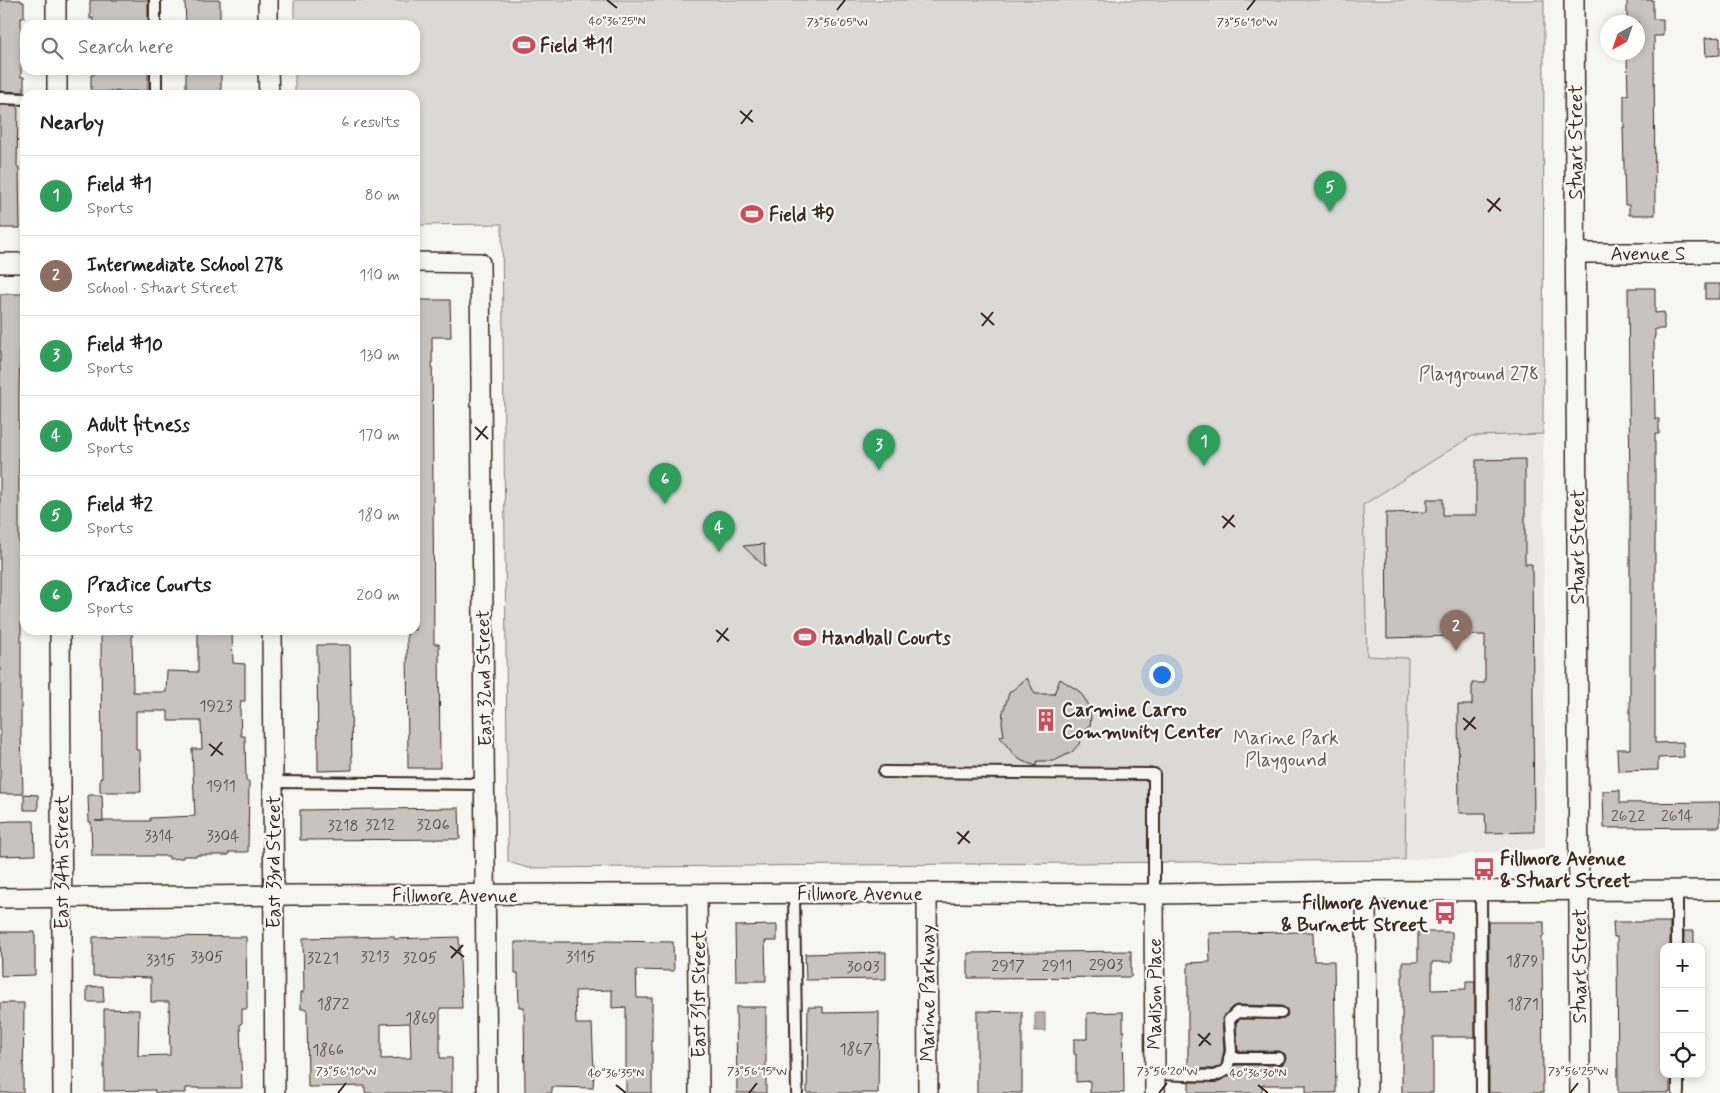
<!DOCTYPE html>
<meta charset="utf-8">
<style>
body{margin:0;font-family:Mynerve,sans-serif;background:#f2f2f2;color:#222}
.controls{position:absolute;right:15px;bottom:15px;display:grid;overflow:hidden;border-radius:10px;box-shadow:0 2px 8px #0003}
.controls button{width:45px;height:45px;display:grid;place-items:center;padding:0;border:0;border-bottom:1px solid #e0e0e0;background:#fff;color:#222;font:25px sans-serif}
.compass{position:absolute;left:1600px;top:15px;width:45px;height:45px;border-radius:50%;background:#fff;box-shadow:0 2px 8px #0003;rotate:220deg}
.you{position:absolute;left:1161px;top:674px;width:18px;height:18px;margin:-12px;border:4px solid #fff;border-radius:50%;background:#1a73e8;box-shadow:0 0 0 8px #1a73e833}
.badge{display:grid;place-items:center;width:32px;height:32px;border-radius:50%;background:#d93025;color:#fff;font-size:16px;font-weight:700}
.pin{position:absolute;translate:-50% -41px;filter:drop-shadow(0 1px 2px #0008)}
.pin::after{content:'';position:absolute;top:26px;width:18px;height:15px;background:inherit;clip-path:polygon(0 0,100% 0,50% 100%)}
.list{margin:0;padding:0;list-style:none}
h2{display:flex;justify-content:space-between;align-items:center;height:65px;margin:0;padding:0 20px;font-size:21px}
h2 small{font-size:16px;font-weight:400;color:#767676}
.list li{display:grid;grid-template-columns:32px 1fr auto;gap:15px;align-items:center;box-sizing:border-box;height:80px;padding:0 20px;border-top:1px solid #e0e0e0}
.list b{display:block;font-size:19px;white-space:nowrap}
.list p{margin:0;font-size:16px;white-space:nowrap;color:#767676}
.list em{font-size:16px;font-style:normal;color:#767676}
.icon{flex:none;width:28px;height:28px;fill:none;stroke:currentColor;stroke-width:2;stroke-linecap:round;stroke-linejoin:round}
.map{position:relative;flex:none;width:1720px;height:1093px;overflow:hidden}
.search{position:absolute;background:#fff;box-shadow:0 2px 8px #0003;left:20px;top:20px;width:400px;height:55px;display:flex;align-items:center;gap:12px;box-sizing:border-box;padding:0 18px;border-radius:15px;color:#767676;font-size:19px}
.panel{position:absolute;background:#fff;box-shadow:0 2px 8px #0003;left:20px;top:90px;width:400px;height:545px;border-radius:15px}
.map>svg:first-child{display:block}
</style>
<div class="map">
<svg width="1720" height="1093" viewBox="0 0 1720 1093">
<rect width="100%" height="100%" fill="#f6f6f2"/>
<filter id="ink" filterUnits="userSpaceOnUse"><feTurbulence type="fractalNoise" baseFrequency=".02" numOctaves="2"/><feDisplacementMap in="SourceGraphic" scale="10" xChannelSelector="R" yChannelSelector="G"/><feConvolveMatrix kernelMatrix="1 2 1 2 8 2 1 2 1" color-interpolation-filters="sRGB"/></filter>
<g filter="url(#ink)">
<polygon fill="#e8e7e2" points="1543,434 1545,848 1405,860 1408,658 1367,656 1363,505 1472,436"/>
<polygon fill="#dad9d3" stroke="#8a8278" points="294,0 1544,0 1543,434 1472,436 1363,505 1367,656 1408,658 1405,860 528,868 508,862 502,224 415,225 415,95 295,95 295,70 415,70 415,25 294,25"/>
<rect fill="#b6b0a9" stroke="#857a71" x="1035" y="1013" width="10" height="18"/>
<g fill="#c8c3be" stroke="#3b2a1e" fill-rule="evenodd">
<polygon points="0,0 21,0 21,2 24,2 24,18 21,18 21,77 24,77 24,92 0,91"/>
<polygon points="90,0 148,0 148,25 93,25 93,18 90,19"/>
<polygon points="185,0 220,0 220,25 186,25"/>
<polygon points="1627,0 1653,0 1653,19 1663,19 1663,36 1654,36 1655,215 1629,215 1629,205 1625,205 1623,127 1624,128 1624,95 1628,95 1627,55 1628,52 1638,52 1638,22 1627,22"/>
<polygon points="1720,37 1720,55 1706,56 1705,38"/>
<polygon points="94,70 148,70 148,91 91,92 91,75 94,75"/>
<rect x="186" y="70" width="35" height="24"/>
<polygon points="0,105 18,106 17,167 19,167 20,228 0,228"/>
<rect x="1705" y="284" width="15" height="15"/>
<polygon points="1628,288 1655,288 1655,313 1664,312 1664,329 1655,329 1655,337 1654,337 1655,419 1659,419 1659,434 1655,434 1655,743 1683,742 1684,757 1658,758 1658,770 1618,771 1617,749 1630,749 1630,493"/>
<polygon points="0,294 25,294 25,347 20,347 19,392 19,558 20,587 21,587 21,734 23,794 0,794"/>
<polygon points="415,300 450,300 451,337 432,337 434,644 439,644 440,768 408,768 407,630 415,630"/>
<polygon points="1525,459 1525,564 1532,564 1534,832 1486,833 1485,813 1459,813 1458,705 1472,705 1472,683 1485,683 1485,635 1387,638 1386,513 1427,512 1427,499 1443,499 1443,515 1476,515 1476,460"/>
<polygon points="764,544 765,567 743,546"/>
<polygon points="232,632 233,663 245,664 245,701 241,701 240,709 241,736 245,736 246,781 249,781 248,852 229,852 229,855 197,855 197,856 183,856 183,858 169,859 169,856 92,856 91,822 89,822 88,795 102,795 103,821 95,821 150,821 150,818 195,816 192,749 202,749 201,721 168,721 168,711 136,711 136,750 140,750 141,792 100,792 100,778 102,778 101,633 132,633 133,692 166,692 167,671 198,672 198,633"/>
<polygon points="317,645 350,645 352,770 318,771"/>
<polygon points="1027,678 1035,694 1054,694 1060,679 1079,691 1087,702 1091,717 1090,726 1088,726 1079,744 1072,752 1054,761 1037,761 1036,766 1022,761 1015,756 1000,737 1004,735 1002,723 1003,712 1009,693"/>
<polygon points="1620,790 1620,803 1720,802 1720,827 1604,828 1603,791"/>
<polygon points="24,794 38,795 38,810 24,810"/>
<polygon points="459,808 460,839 300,840 300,810"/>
<polygon points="11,821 34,821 35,855 0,856 0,822"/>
<polygon points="1488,922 1544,922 1544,936 1542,936 1543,1093 1489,1093"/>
<polygon points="1613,922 1670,922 1670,947 1664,947 1664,1074 1670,1074 1670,1093 1618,1093 1617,937 1614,937"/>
<polygon points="777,925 777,941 765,941 766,981 736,981 735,926"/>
<rect x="1684" y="931" width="10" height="16"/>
<polygon points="0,932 35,932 35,975 1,976"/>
<polygon points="1313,932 1314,961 1334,961 1336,1093 1306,1093 1306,1085 1262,1085 1262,1093 1189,1093 1189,1082 1217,1082 1232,1075 1235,1065 1279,1065 1283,1064 1286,1058 1285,1054 1279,1051 1238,1051 1236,1023 1240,1019 1284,1019 1288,1014 1287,1009 1281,1006 1237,1005 1232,1007 1222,1018 1224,1050 1221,1065 1213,1069 1188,1068 1188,963 1210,962 1209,933"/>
<polygon points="1418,932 1452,932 1452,962 1432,962 1432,990 1466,989 1466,981 1475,981 1475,1037 1433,1037 1433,1093 1402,1093 1402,962 1418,962"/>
<polygon points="146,936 246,937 247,1009 242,1009 242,1023 240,1024 242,1088 186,1088 186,1093 155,1093 155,1090 104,1091 104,1009 139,1010 138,1056 170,1055 169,1002 151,1002 151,978 93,976 93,937"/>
<path d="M394 936V939L459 937 462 1008H440V1058H452V1093H365V1086L308 1087 307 1009H301V992H304L303 938ZM410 1023 411 1058 381 1059V1024Z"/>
<polygon points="600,941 673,942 674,971 636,970 637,998 652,998 652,1093 626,1093 626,1007 612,1008 612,990 575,991 576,1024 592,1024 594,1072 593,1088 552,1087 552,1093 525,1093 524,1007 519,1007 518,973 515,973 515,942 600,942"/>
<polygon points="1131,951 1131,977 968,978 968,953"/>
<polygon points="886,952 886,979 806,980 805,954"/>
<polygon points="103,986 104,1002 87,1002 87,987"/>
<polygon points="0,1003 24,1003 23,1093 0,1093"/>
<polygon points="736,1007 766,1007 766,1093 737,1093"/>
<polygon points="808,1007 823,1007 823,1013 879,1012 878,1093 807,1093"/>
<polygon points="977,1011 1022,1012 1022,1093 977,1093"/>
<polygon points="1123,1012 1124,1093 1090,1093 1090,1081 1076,1082 1076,1054 1074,1054 1074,1039 1087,1039 1087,1013"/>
</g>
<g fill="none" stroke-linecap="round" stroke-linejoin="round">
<defs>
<g id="service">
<polyline points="155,0 155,25"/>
<polyline points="156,70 156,95"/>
<polyline points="0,98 25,99"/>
<polyline points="884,772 1154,774 1154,894"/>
<polyline points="273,782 484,784"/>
<polyline points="1677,890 1677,947"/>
<polyline points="1481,891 1482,1093"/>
<polyline points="794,894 797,1093"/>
<polyline points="1229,1058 1279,1058"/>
<polyline points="1155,1074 1214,1076 1227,1070 1231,1051 1229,1020 1237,1012 1281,1013"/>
<polyline points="1678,1074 1678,1093"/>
</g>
<g id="minor">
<polyline points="56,0 56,25"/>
<polyline points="268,0 268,25"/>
<polyline points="1574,0 1580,1093"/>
<polyline points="57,70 57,95"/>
<polyline points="268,70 269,95"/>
<polyline points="1575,253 1720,253"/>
<polyline points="415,262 480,263 487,1093"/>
<polyline points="0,263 25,263"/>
<polyline points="60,630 63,1093"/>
<polyline points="272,630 275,1093"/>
<polyline points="1366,891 1367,1093"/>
<polyline points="927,893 928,1093"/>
<polyline points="697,894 699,1093"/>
<polyline points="1154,894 1155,1093"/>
<polyline points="0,898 292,895 956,893 1154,894 1366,891 1720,890"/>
</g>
</defs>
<use href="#service" stroke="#3b2a1e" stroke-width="14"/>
<use href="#minor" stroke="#3b2a1e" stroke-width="22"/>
<use href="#service" stroke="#f6f6f2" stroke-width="10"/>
<use href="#minor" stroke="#f6f6f2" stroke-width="19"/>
</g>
</g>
<path fill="none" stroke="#3b2a1e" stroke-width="2" d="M607 0 617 8M837 10 845 0M1247 10 1255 0M740 111 753 122M741 124 752 110M1487 199 1501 211M1488 212 1500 198M981 313 994 325M982 326 993 312M475 427 488 439M476 440 487 426M1222 516 1235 527M1223 528 1234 515M716 630 729 641M717 642 728 628M1463 718 1476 729M1464 730 1475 717M209 744 223 755M211 756 222 742M957 832 970 843M958 844 969 831M450 946 464 957M451 958 463 945M1198 1034 1211 1045M1199 1046 1210 1033M616 1085 626 1093M1258 1085 1268 1093M338 1093 346 1083M749 1093 757 1083M1159 1093 1167 1083M1570 1093 1578 1083"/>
<defs>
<symbol id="stadium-bare" viewBox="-9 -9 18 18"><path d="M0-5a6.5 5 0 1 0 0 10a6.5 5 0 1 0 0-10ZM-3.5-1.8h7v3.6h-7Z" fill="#d1495b" stroke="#f6f6f2" stroke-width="2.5" paint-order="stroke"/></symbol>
<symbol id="building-bare" viewBox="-9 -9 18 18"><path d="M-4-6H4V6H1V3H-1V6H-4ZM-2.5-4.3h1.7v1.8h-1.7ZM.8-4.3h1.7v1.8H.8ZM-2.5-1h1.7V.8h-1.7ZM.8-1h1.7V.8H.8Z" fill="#d1495b" stroke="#f6f6f2" stroke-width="2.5" paint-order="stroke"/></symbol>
<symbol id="bus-bare" viewBox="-9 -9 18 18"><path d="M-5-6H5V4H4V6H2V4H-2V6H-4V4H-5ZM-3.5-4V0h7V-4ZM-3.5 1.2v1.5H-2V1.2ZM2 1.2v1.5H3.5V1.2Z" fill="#d1495b" stroke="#f6f6f2" stroke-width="2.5" paint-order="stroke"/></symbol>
</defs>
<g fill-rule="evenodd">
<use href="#stadium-bare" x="508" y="29" width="32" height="32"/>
<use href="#stadium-bare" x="736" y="198" width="32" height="32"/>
<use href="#stadium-bare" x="789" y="621" width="32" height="32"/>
<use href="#building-bare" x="1030" y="704" width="32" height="32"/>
<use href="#bus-bare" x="1468" y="853" width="32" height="32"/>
<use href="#bus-bare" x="1429" y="897" width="32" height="32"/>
</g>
<g text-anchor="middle" stroke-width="4.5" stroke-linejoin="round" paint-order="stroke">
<g font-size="16" fill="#5e5046">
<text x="216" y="711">1923</text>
<text x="221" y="791">1911</text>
<text x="1628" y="821">2622</text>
<text x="1677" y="821">2614</text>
<text x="380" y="830">3212</text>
<text x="433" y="830">3206</text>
<text x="343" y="831">3218</text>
<text x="159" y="841">3314</text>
<text x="223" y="841">3304</text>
<text x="207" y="962">3305</text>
<text x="375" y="962">3213</text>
<text x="581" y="962">3115</text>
<text x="323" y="963">3221</text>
<text x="420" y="963">3205</text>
<text x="161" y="965">3315</text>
<text x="1522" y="966">1879</text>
<text x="1106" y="970">2903</text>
<text x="1008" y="971">2917</text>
<text x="1057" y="971">2911</text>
<text x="863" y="972">3003</text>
<text x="333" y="1009">1872</text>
<text x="1523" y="1009">1871</text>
<text x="421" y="1023">1869</text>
<text x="856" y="1054">1867</text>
<text x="328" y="1055">1866</text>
</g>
<g font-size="19" font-weight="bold" fill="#3b2a1e" stroke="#f6f6f2" text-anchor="start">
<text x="540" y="52">Field #11</text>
<text x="769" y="221">Field #9</text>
<text x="822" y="644">Handball Courts</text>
<text x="1062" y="716">Carmine Carro<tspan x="1062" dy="22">Community Center</tspan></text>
<text x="1500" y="865">Fillmore Avenue<tspan x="1500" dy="22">&amp; Stuart Street</tspan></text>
<text x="1428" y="909" text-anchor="end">Fillmore Avenue<tspan x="1428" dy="22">&amp; Burnett Street</tspan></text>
</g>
<g font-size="19" fill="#3b2a1e" stroke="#f6f6f2">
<text transform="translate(1575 142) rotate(-90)" y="7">Stuart Street</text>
<text x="1648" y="260">Avenue S</text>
<text transform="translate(1577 547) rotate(-90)" y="7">Stuart Street</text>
<text transform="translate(483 678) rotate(-91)" y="7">East 32nd Street</text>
<text transform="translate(61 862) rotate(-90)" y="7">East 34th Street</text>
<text transform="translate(273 862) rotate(-90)" y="7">East 33rd Street</text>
<text x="860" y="900">Fillmore Avenue</text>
<text x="455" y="902">Fillmore Avenue</text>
<text transform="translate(1579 966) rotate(-90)" y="7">Stuart Street</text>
<text transform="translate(927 993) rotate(-90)" y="7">Marine Parkway</text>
<text transform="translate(698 994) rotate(-90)" y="7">East 31st Street</text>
<text transform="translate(1154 994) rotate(-90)" y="7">Madison Place</text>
</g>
<g font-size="19" fill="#63564b" stroke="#f6f6f2">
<text x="1479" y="380">Playground 278</text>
<text x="1286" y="744">Marine Park<tspan x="1286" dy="22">Playgound</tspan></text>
</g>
</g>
<g font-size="12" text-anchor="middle" fill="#3b2a1e" stroke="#f6f6f2" stroke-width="4.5" stroke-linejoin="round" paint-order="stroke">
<text x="617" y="25">40°36'25"N</text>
<text x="837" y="26">73°56'05"W</text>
<text x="1247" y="26">73°56'10"W</text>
<text x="346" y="1075">73°56'10"W</text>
<text x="757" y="1075">73°56'15"W</text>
<text x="1167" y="1075">73°56'20"W</text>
<text x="1578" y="1075">73°56'25"W</text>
<text x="616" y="1077">40°36'35"N</text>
<text x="1258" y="1077">40°36'30"N</text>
</g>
</svg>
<div class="controls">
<button>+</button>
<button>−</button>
<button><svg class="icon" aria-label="locate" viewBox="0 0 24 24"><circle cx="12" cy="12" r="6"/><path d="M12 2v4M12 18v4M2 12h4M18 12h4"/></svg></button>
</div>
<svg class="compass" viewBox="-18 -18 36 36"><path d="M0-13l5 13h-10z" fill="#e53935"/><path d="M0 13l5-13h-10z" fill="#767676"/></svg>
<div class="you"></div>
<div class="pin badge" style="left:1204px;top:466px;background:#2e9e5b">1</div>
<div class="pin badge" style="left:1456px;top:651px;background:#8d6e63">2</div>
<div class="pin badge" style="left:879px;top:470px;background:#2e9e5b">3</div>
<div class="pin badge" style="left:719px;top:552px;background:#2e9e5b">4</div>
<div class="pin badge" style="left:1330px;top:212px;background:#2e9e5b">5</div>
<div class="pin badge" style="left:665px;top:504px;background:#2e9e5b">6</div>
<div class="search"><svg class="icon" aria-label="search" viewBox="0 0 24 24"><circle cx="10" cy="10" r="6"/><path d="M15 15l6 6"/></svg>Search here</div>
<section class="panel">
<h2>Nearby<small>6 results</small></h2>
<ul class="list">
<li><span class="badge" style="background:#2e9e5b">1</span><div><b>Field #1</b><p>Sports</p></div><em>80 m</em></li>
<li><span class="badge" style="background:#8d6e63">2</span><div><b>Intermediate School 278</b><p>School · Stuart Street</p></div><em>110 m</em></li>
<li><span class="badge" style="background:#2e9e5b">3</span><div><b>Field #10</b><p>Sports</p></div><em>130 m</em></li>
<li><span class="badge" style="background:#2e9e5b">4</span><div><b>Adult fitness</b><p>Sports</p></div><em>170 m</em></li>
<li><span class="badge" style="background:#2e9e5b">5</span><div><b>Field #2</b><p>Sports</p></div><em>180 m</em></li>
<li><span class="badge" style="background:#2e9e5b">6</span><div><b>Practice Courts</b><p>Sports</p></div><em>200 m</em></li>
</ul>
</section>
</div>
